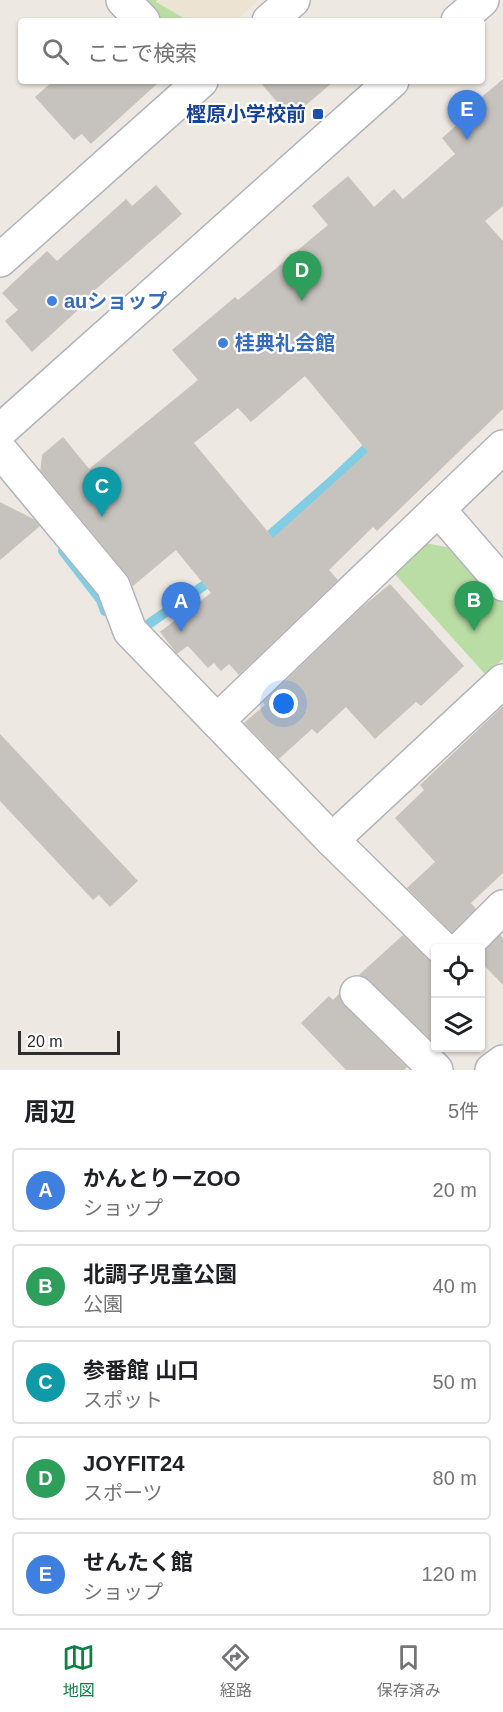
<!DOCTYPE html>
<html lang="ja">
<meta charset="utf-8">
<style>
body{margin:0;font-family:Arial,"Noto Sans JP",sans-serif;background:#f2f2f2;color:#202124}
.controls{position:absolute;right:18px;bottom:18px;display:grid;overflow:hidden;border-radius:6px;box-shadow:0 2px 4px #0004}
.controls button{width:54px;height:54px;display:grid;place-items:center;padding:0;border:0;border-bottom:2px solid #e0e0e0;background:#fff;color:#202124;font:30px sans-serif}
.scale{position:absolute;left:18px;bottom:15px;width:102px;box-sizing:border-box;padding-left:6px;border:3px solid #2d2d2d;border-top:0;font-size:16px;line-height:21px;white-space:nowrap;color:#2d2d2d;-webkit-text-stroke:4px #fff;paint-order:stroke}
.you{position:absolute;left:284px;top:704px;width:21px;height:21px;margin:-15px;border:4px solid #fff;border-radius:50%;background:#1a73e8;box-shadow:0 0 0 9px #1a73e833}
.badge{display:grid;place-items:center;width:39px;height:39px;border-radius:50%;background:#0b8043;color:#fff;font-size:20px;font-weight:700}
.pin{position:absolute;translate:-50% -50px;filter:drop-shadow(0 2px 3px #0008)}
.pin::after{content:'';position:absolute;top:32px;width:21px;height:18px;background:inherit;clip-path:polygon(0 0,100% 0,50% 100%)}
.list{margin:0;padding:0;list-style:none}
h2{display:flex;justify-content:space-between;align-items:center;height:78px;margin:0;padding:0 24px;font-size:26px}
h2 small{font-size:20px;font-weight:400;color:#757577}
.list li{display:grid;grid-template-columns:39px 1fr auto;gap:18px;align-items:center;box-sizing:border-box;height:84px;margin:0 12px 12px;padding:0 12px;border:2px solid #e0e0e0;border-radius:6px}
.list b{display:block;font-size:22px;white-space:nowrap}
.list p{margin:0;font-size:20px;white-space:nowrap;color:#757577}
.list em{font-size:20px;font-style:normal;color:#757577}
.icon{flex:none;width:33px;height:33px;fill:none;stroke:currentColor;stroke-width:2;stroke-linecap:round;stroke-linejoin:round}
.map{position:relative;flex:none;width:503px;height:1070px;overflow:hidden}
.search{position:absolute;background:#fff;box-shadow:0 2px 4px #0004;left:18px;right:18px;top:18px;height:66px;display:flex;align-items:center;gap:15px;box-sizing:border-box;padding:0 21px;border-radius:6px;color:#757577;font-size:22px}
.sheet{height:558px;background:#fff}
nav{display:flex;justify-content:space-around;align-items:center;box-sizing:border-box;height:84px;border-top:2px solid #e0e0e0;background:#fff;font-size:16px;color:#757577}
nav a{display:grid;justify-items:center;gap:3px}
nav .on{color:#0b8043}
.map>svg:first-child{display:block}
</style>
<div class="map">
<svg width="503" height="1070" viewBox="0 0 503 1070">
<rect width="100%" height="100%" fill="#ede8e2"/>
<polygon fill="#ece3d3" points="142,0 259,0 236,21 162,21"/>
<g fill="#badda5">
<polygon points="137,0 157,0 156,2 182,17 185,21 158,21"/>
<polygon points="426,543 455,549 503,602 503,659 485,674 393,572"/>
</g>
<g fill="none" stroke-linecap="round" stroke-linejoin="round">
<g stroke="#81cde3" stroke-width="10">
<polyline points="260,544 332,481 375,440"/>
<polyline points="63,551 101,600 105,611"/>
<polyline points="143,628 216,577"/>
</g>
</g>
<g fill="#c6c2bd" stroke="#c9c3bb" stroke-width="1.5" fill-rule="evenodd">
<path d="M503 80V205L484 221 503 242V408L377 530 373 526 328 570 337 580 239 674 229 663 221 670 214 662 208 667 188 645 177 653 161 632 212 593 176 549 133 585 127 574 41 470 43 455 63 438 89 470 199 380 173 350 235 298 238 301 329 225 313 206 348 177 374 208 394 190 403 200 456 154 443 138 474 111 471 107ZM305 375 369 452 273 539 193 443 238 407 251 421Z"/>
<polygon points="54,81 159,81 91,143 82,133 74,139 36,97"/>
<polygon points="260,81 333,81 291,117"/>
<polygon points="156,186 181,214 87,296 90,298 32,351 6,321 19,310 3,293 47,252 57,262 126,200 132,207"/>
<polygon points="0,503 34,520 39,526 0,559"/>
<polygon points="390,585 463,666 421,705 416,701 375,738 346,706 317,733 312,728 279,758 245,723 266,705 264,702 362,608"/>
<polygon points="503,707 503,872 470,903 475,909 452,932 408,888 436,862 396,818 425,790 421,785"/>
<polygon points="0,735 137,881 110,906 99,894 93,899 0,800"/>
<polygon points="403,936 429,961 435,965 435,1039 433,1041 370,980 360,975"/>
<polygon points="500,936 503,939 503,984 480,960 480,956"/>
<polygon points="339,995 344,1006 406,1067 403,1070 347,1070 302,1023 329,997 333,1001"/>
</g>
<g fill="none" stroke-linecap="round" stroke-linejoin="round">
<defs>
<g id="minor">
<polyline points="123,0 143,21"/>
<polyline points="269,21 293,0"/>
<polyline points="458,21 482,0"/>
<polyline points="0,260 201,81"/>
<polyline points="0,431 392,81"/>
<polyline points="0,450 113,586 130,631 332,840 442,948"/>
<polyline points="438,509 503,584"/>
<polyline points="217,721 503,447"/>
<polyline points="332,840 503,681"/>
<polyline points="462,948 503,907"/>
<polyline points="357,993 436,1070"/>
<polyline points="492,1070 503,1062"/>
</g>
</defs>
<use href="#minor" stroke="#b2b4bc" stroke-width="36"/>
<use href="#minor" stroke="#fff" stroke-width="33"/>
</g>
<rect fill="#1a4fb4" stroke="#fff" stroke-width="2" x="312" y="108" width="12" height="12" rx="3"/>
<g fill="#3f7fe0" stroke="#fff" stroke-width="2">
<circle cx="52" cy="301" r="6"/>
<circle cx="223" cy="343" r="6"/>
</g>
<g text-anchor="middle" stroke-width="4.5" stroke-linejoin="round" paint-order="stroke">
<g font-size="20" font-weight="bold" fill="#164399" stroke="#fff" text-anchor="end">
<text x="306" y="121">樫原小学校前</text>
</g>
<g font-size="20" font-weight="bold" fill="#366cbe" stroke="#fff" text-anchor="start">
<text x="64" y="308">auショップ</text>
<text x="235" y="350">桂典礼会館</text>
</g>
</g>
</svg>
<div class="controls">
<button><svg class="icon" aria-label="locate" viewBox="0 0 24 24"><circle cx="12" cy="12" r="6"/><path d="M12 2v4M12 18v4M2 12h4M18 12h4"/></svg></button>
<button><svg class="icon" aria-label="layers" viewBox="0 0 24 24"><path d="M12 4l9 5-9 5-9-5zM3 14l9 5 9-5"/></svg></button>
</div>
<div class="scale">20 m</div>
<div class="you"></div>
<div class="pin badge" style="left:181px;top:632px;background:#3f7fe0">A</div>
<div class="pin badge" style="left:474px;top:631px;background:#2e9e5b">B</div>
<div class="pin badge" style="left:102px;top:517px;background:#0f9aa8">C</div>
<div class="pin badge" style="left:302px;top:301px;background:#2e9e5b">D</div>
<div class="pin badge" style="left:467px;top:140px;background:#3f7fe0">E</div>
<div class="search"><svg class="icon" aria-label="search" viewBox="0 0 24 24"><circle cx="10" cy="10" r="6"/><path d="M15 15l6 6"/></svg>ここで検索</div>
</div>
<section class="sheet">
<h2>周辺<small>5件</small></h2>
<ul class="list">
<li><span class="badge" style="background:#3f7fe0">A</span><div><b>かんとりーZOO</b><p>ショップ</p></div><em>20 m</em></li>
<li><span class="badge" style="background:#2e9e5b">B</span><div><b>北調子児童公園</b><p>公園</p></div><em>40 m</em></li>
<li><span class="badge" style="background:#0f9aa8">C</span><div><b>参番館 山口</b><p>スポット</p></div><em>50 m</em></li>
<li><span class="badge" style="background:#2e9e5b">D</span><div><b>JOYFIT24</b><p>スポーツ</p></div><em>80 m</em></li>
<li><span class="badge" style="background:#3f7fe0">E</span><div><b>せんたく館</b><p>ショップ</p></div><em>120 m</em></li>
</ul>
</section>
<nav>
<a class="on"><svg class="icon" aria-label="map" viewBox="0 0 24 24"><path d="M3 6l6-2 6 2 6-2v14l-6 2-6-2-6 2zM9 4v14M15 6v14"/></svg>地図</a>
<a><svg class="icon" aria-label="directions" viewBox="0 0 24 24"><path d="M12 3l9 9-9 9-9-9zM9 14v-3h6M13 9l2 2-2 2"/></svg>経路</a>
<a><svg class="icon" aria-label="saved" viewBox="0 0 24 24"><path d="M7 4h10v16l-5-4-5 4z"/></svg>保存済み</a>
</nav>
